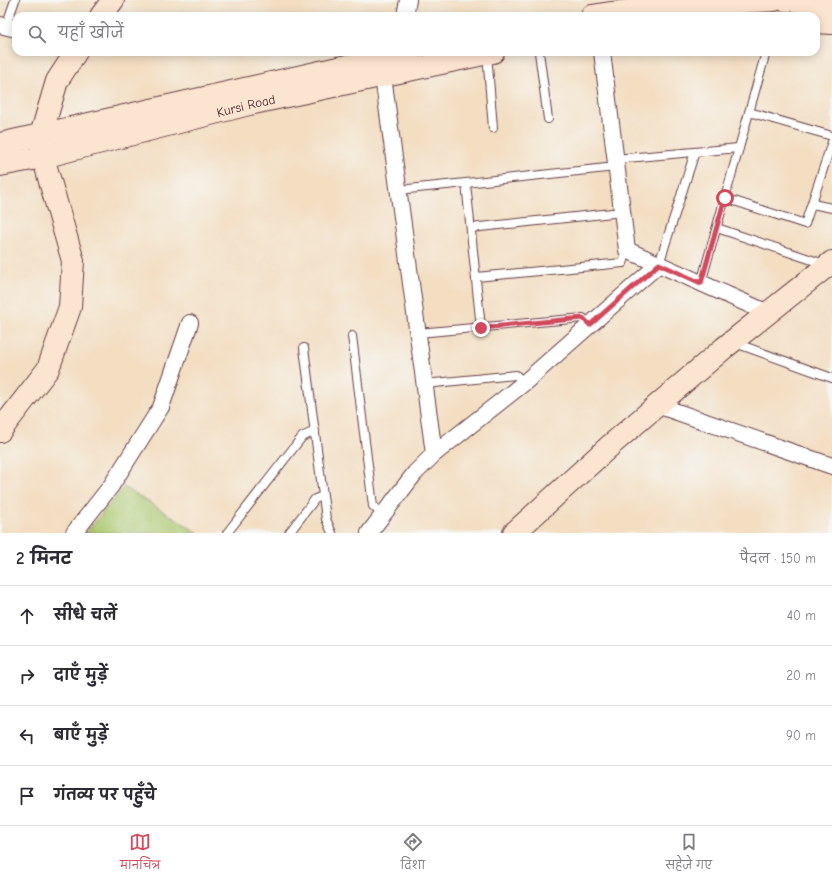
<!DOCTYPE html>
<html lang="hi">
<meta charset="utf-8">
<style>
body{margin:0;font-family:"Comic Neue","Playpen Sans Deva",sans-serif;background:#f7f7f7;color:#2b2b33}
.stop{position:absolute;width:12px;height:12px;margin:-9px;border:3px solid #d1495b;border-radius:50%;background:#fff}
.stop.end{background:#d1495b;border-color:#fff;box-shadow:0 1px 4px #0008}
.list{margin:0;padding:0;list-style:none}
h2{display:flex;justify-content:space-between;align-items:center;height:52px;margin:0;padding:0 16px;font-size:17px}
h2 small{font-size:13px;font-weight:400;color:#7c7c81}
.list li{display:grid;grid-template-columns:26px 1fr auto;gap:12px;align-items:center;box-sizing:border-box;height:60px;padding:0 16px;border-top:1px solid #e1e1e2}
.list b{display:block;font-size:15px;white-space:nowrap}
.list em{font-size:13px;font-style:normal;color:#7c7c81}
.icon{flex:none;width:22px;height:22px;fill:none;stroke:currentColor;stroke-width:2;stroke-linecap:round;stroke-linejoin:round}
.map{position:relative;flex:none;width:832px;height:533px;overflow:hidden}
.search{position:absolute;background:#fff;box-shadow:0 2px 10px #0003;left:12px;right:12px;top:12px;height:44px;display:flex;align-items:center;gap:10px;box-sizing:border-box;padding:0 14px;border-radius:12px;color:#7c7c81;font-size:15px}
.sheet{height:292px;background:#fff}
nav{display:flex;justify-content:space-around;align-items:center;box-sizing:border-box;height:56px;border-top:1px solid #e1e1e2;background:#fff;font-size:11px;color:#7c7c81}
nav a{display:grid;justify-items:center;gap:2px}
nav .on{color:#d1495b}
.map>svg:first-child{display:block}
</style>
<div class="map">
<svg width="832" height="533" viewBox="0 0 832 533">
<rect width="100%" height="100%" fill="#f6f6f2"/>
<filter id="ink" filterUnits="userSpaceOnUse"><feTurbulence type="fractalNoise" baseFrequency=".025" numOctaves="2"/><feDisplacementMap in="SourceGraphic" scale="8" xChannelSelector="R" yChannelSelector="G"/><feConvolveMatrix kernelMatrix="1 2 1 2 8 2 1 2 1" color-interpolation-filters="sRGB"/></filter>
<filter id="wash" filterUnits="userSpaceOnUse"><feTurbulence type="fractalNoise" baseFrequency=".012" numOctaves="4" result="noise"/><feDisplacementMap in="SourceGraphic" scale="16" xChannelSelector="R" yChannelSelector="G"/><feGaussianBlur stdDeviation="0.9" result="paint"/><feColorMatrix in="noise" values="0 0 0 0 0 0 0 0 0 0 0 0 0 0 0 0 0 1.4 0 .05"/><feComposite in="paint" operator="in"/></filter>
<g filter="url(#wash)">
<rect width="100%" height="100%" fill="#f3dec2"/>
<polygon fill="#abc870" stroke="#7a744e" points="124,487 199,533 86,533"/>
</g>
<g filter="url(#ink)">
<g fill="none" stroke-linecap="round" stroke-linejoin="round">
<defs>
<g id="lane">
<polyline points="6,26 15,0"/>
<polyline points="539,52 548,119"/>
<polyline points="487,54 493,128"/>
<polyline points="749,112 832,136"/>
<polyline points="615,159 739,148"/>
<polyline points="466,183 481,328"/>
<polyline points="399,190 616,167"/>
<polyline points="725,198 805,224 832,142"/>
<polyline points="812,204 832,208"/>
<polyline points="471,228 622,212"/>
<polyline points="717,228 824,264"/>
<polyline points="659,264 695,152"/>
<polyline points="476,277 623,263 627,250"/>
<polyline points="701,283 766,52"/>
<polyline points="418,333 583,318 590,325"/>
<polyline points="352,336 373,506 383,515"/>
<polyline points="735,343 832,378"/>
<polyline points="304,348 326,519 332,533"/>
<polyline points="425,384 516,375 524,383"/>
<polyline points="227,533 302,437 315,431"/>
<polyline points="289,533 315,499 323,496"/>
</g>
<g id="street">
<polyline points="405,16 408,0"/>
<polyline points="0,25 16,29"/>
<polyline points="602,52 627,250 768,313"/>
<polyline points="383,76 434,454"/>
<polyline points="657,405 832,466"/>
<polyline points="74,533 111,486 161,407 190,323"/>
<polyline points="369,533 415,473 434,454 524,383 659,264"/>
</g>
<g id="secondary">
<polyline points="785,0 832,3"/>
<polyline points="101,16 113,0"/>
<path d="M592 16C652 6 713 4 774 0"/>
<polyline points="816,22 832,23"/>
<polyline points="0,144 409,52"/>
<path id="s1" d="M0 165 43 157 249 104 493 52"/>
<polyline points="0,431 48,369 70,307 73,261 43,157 41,135 57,81 76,52"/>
<polyline points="514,533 612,444 724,348 832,262"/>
</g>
</defs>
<use href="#lane" stroke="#633c42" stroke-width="10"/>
<use href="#street" stroke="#633c42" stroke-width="18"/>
<use href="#secondary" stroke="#633c42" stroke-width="24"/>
<use href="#lane" stroke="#fff" stroke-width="8"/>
<use href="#street" stroke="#fff" stroke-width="16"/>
<use href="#secondary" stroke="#fce5d0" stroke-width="22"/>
</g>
</g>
<g fill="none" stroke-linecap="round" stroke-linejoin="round" filter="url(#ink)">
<polyline stroke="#d1495b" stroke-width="5" points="481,328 583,318 590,325 659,264 701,283 725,198"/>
</g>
<g text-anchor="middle" stroke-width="3" stroke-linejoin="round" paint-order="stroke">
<g font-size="13" fill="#4a1f2b" stroke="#f6f6f2">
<text dy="5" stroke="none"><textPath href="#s1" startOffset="253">Kursi Road</textPath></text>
</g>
</g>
</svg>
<div class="stop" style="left:725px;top:198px"></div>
<div class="stop end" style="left:481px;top:328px"></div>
<div class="search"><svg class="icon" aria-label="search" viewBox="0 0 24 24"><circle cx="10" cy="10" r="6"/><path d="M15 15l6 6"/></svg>यहाँ खोजें</div>
</div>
<section class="sheet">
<h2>2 मिनट<small>पैदल · 150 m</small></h2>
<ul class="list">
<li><svg class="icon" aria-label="ahead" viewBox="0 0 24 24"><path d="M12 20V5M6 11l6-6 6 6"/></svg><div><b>सीधे चलें</b></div><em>40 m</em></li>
<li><svg class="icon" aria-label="right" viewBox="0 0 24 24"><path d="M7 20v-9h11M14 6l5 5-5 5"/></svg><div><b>दाएँ मुड़ें</b></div><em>20 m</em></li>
<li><svg class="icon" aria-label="left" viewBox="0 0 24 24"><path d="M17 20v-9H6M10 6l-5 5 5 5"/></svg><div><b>बाएँ मुड़ें</b></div><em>90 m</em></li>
<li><svg class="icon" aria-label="arrive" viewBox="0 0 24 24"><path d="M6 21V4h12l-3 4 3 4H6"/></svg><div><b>गंतव्य पर पहुँचे</b></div></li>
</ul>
</section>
<nav>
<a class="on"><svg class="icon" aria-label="map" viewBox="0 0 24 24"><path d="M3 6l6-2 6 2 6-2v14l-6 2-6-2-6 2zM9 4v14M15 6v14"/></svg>मानचित्र</a>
<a><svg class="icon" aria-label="directions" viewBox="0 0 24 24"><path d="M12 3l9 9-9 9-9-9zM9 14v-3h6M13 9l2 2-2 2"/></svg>दिशा</a>
<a><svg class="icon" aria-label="saved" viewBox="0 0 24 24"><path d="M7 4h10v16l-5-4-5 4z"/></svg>सहेजे गए</a>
</nav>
